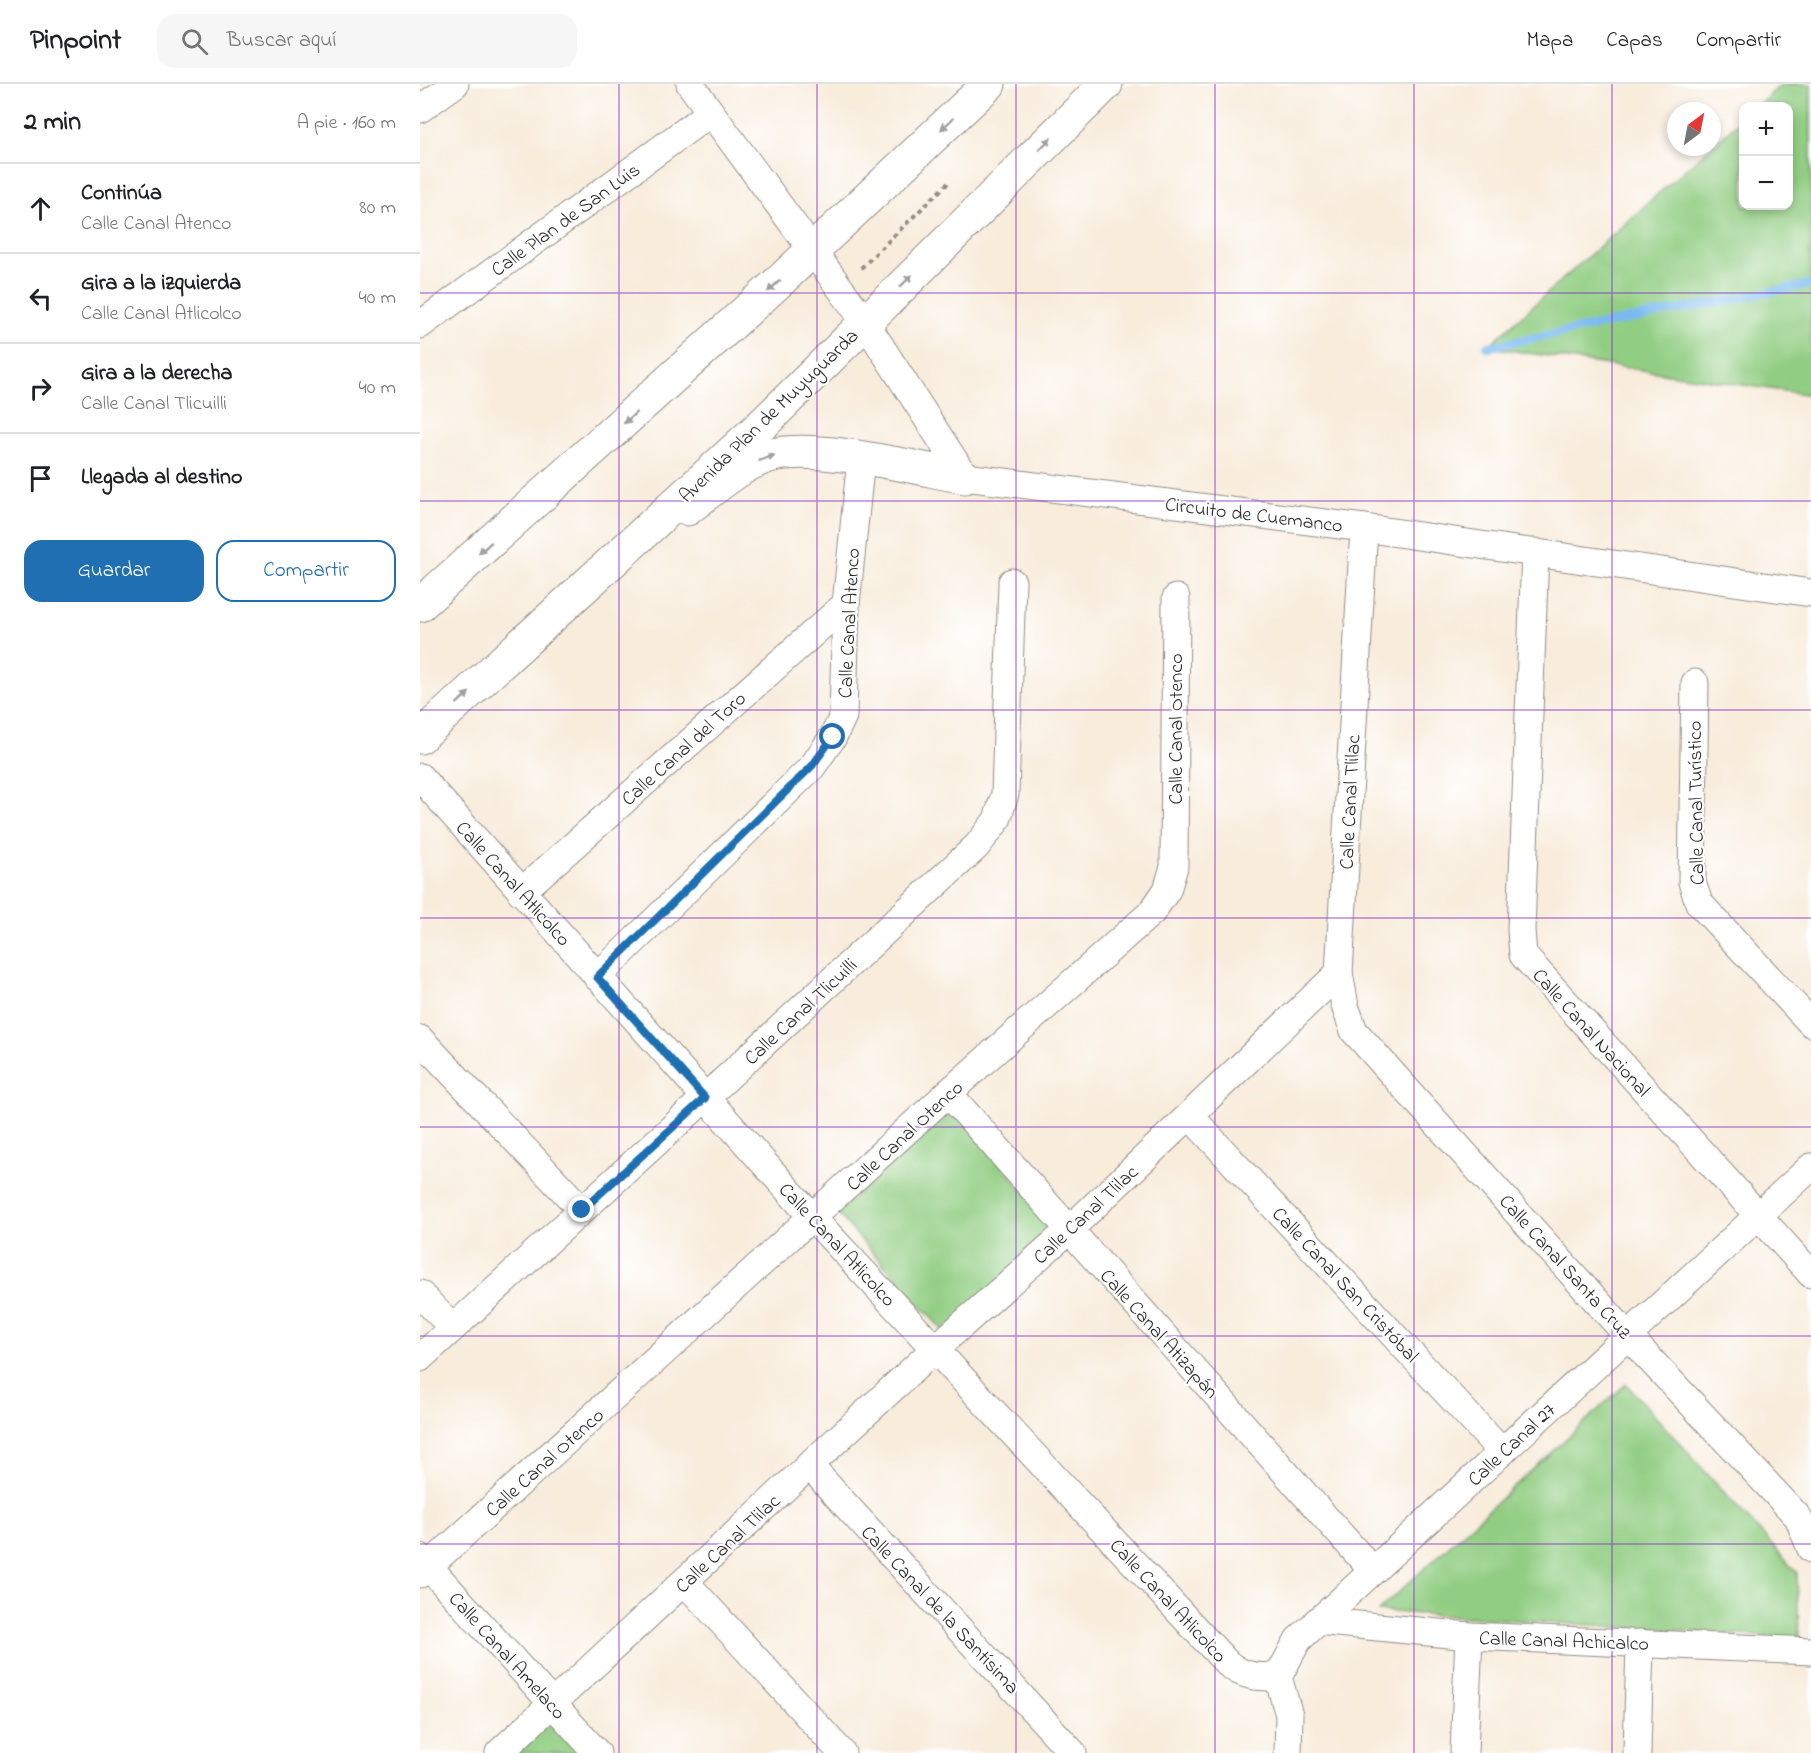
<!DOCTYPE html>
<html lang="es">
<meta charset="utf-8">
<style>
body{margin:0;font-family:"Indie Flower",sans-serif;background:#f6f6f6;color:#202124}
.controls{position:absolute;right:18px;top:18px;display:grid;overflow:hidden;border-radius:12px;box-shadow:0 3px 9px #0003}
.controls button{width:54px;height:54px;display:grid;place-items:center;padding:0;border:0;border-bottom:2px solid #e0e0e0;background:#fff;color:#202124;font:30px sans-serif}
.compass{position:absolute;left:1247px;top:18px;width:54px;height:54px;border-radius:50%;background:#fff;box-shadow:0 3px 9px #0003;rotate:32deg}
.stop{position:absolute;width:18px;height:18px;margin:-14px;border:4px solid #1f6fb2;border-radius:50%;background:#fff}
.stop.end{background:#1f6fb2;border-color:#fff;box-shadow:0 2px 6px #0008}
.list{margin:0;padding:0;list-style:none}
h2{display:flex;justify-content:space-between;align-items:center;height:78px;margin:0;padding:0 24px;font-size:26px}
h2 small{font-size:20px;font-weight:400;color:#757577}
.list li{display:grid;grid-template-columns:39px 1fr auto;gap:18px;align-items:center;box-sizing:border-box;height:90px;padding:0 24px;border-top:2px solid #e0e0e0}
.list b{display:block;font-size:22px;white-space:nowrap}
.list p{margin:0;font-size:20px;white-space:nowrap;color:#757577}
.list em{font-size:20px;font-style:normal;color:#757577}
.actions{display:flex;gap:12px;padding:18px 24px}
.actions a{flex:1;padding:14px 0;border:2px solid #1f6fb2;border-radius:18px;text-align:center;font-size:21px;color:#1f6fb2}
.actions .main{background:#1f6fb2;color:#fff}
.icon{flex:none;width:33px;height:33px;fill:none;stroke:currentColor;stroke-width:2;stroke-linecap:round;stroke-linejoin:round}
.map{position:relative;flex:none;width:1391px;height:1669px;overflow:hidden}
header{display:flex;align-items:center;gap:36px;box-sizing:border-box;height:84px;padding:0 30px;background:#fff;border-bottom:2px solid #e0e0e0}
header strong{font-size:28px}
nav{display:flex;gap:33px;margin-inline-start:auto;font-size:21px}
.search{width:420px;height:54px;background:#f6f6f6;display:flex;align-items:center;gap:15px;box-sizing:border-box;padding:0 21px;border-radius:18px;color:#757577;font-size:22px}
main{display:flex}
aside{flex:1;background:#fff}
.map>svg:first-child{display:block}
</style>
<header>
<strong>Pinpoint</strong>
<div class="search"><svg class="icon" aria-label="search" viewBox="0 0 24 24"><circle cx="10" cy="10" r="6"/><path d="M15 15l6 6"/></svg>Buscar aquí</div>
<nav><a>Mapa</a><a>Capas</a><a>Compartir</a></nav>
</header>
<main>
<aside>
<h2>2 min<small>A pie · 160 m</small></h2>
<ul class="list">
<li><svg class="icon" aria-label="ahead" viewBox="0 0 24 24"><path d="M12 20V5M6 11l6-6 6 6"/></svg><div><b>Continúa</b><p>Calle Canal Atenco</p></div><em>80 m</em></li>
<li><svg class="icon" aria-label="left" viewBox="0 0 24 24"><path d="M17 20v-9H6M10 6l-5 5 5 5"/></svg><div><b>Gira a la izquierda</b><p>Calle Canal Atlicolco</p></div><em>40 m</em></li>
<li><svg class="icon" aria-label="right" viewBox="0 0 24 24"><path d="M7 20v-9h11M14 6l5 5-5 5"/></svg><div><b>Gira a la derecha</b><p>Calle Canal Tlicuilli</p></div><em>40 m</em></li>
<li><svg class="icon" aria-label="arrive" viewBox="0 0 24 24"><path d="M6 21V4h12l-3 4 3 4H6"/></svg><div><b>Llegada al destino</b></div></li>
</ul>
<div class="actions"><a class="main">Guardar</a><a>Compartir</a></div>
</aside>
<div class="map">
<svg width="1391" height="1669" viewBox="0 0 1391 1669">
<rect width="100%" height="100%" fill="#fff"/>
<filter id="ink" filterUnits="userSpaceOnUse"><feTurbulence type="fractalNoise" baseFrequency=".0167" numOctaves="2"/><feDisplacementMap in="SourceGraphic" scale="12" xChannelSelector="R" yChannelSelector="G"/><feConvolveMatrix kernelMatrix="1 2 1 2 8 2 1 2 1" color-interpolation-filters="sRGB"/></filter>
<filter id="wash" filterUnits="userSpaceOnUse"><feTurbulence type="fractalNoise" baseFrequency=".008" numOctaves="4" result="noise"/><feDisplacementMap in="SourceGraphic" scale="24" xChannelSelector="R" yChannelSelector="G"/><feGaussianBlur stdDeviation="1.35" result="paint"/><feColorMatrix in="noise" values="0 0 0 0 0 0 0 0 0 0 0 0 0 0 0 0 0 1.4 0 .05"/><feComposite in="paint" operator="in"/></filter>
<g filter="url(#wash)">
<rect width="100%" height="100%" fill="#f8ecdb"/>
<g fill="#91cd82" stroke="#5e7c56" stroke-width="1.5">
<polygon points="1362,0 1391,0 1391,311 1067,263 1323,34 1324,122 1368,122 1368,22 1337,22"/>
<polygon points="531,1023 641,1149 526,1250 417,1129"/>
<polygon points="1206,1300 1377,1489 1379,1555 958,1527"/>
<polygon points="134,1632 166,1669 99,1669"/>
</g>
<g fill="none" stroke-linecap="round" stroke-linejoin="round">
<polyline stroke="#7abaee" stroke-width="9" points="1067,263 1391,200"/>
</g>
</g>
<g filter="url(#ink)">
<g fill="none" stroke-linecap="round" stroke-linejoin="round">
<defs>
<g id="minor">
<polyline points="270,0 445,238 545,393 944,444 1391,509"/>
<polyline points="0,25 35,0"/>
<polyline points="0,241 290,29"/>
<polyline points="1115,468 1101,846 1103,871 1391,1190"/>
<polyline points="1275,599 1272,798 1279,819 1391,939"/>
<path d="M0 693 393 1134 807 1579C823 1593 837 1593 858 1593"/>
<polyline points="101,808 426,520"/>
<polyline points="919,889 925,922 934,947 1208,1252 1378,1433 1391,1465"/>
<polyline points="177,893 392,683 413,653 423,632 426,520 441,375"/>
<polyline points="0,955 162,1126"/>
<polyline points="528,1009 953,1487"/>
<polyline points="770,1032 1082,1368"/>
<polyline points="0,1210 33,1244"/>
<polyline points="0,1274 285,1014 557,762 577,736 585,710 592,498"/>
<polyline points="389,1381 653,1669"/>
<polyline points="0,1473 177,1669"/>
<polyline points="0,1490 528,1009 732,828 747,806 754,783 756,514"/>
<polyline points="265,1498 422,1669"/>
<polyline points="897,1537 1049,1552 1391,1567"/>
<polyline points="79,1669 516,1264 649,1146 919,889 944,444"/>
<polyline points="868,1669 869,1631 858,1593 878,1556 1391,1083"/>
<polyline points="1044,1669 1049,1552"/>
<polyline points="1217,1669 1220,1559"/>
</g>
<path id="tertiary" d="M267 425C293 406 321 379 353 371 398 360 496 384 545 393"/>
<g id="secondary">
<polyline points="0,521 362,195 569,0"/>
<polyline points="0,653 346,337 686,0"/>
</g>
</defs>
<use href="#minor" stroke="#928c83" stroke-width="29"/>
<use href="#tertiary" stroke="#928c83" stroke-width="35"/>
<use href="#secondary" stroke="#928c83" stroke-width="35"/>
<polyline stroke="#928c83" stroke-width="4" stroke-dasharray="4.5 4.5" stroke-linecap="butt" points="441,184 529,98"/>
<use href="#minor" stroke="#fff" stroke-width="27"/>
<use href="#tertiary" stroke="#fff" stroke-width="33"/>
<use href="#secondary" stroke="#fff" stroke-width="33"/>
</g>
<defs><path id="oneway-solid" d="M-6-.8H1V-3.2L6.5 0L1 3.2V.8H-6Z" transform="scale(1.5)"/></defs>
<g fill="#a0a0a0">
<use href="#oneway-solid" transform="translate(527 40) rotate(137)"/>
<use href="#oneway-solid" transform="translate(625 60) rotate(-45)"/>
<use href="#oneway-solid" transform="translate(486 197) rotate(-45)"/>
<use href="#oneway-solid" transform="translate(354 202) rotate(138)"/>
<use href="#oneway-solid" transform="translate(210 334) rotate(138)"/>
<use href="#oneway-solid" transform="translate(347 374) rotate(-20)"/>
<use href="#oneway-solid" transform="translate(65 464) rotate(138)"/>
<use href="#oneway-solid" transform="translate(43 614) rotate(-42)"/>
</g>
</g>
<g fill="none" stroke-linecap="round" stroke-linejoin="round" filter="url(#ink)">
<polyline stroke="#1f6fb2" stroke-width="8" points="162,1126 285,1014 177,893 392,682 413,653"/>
</g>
<path fill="none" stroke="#7b2cbf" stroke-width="1.5" stroke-opacity="0.55" d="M199 0V1669M397 0V1669M596 0V1669M795 0V1669M994 0V1669M1192 0V1669M0 209H1391M0 417H1391M0 626H1391M0 834H1391M0 1043H1391M0 1252H1391M0 1460H1391"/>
<g text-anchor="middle" stroke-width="4.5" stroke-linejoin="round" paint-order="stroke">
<g font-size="20" fill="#2b2b2b" stroke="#fff">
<text transform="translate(145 135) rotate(-36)" y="7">Calle Plan de San Luis</text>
<text transform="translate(348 331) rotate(-44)" y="7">Avenida Plan de Muyuguarda</text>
<text transform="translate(834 430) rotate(7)" y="7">Circuito de Cuemanco</text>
<text transform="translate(428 539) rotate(-87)" y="7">Calle Canal Atenco</text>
<text transform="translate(755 645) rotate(-90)" y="7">Calle Canal Otenco</text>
<text transform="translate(263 664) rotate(-42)" y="7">Calle Canal del Toro</text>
<text transform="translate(929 718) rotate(-87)" y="7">Calle Canal Tlilac</text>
<text transform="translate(1275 719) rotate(-91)" y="7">Calle Canal Turístico</text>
<text transform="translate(94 799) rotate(48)" y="7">Calle Canal Atlicolco</text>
<text transform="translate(380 927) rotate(-43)" y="7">Calle Canal Tlicuilli</text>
<text transform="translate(1172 948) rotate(48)" y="7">Calle Canal Nacional</text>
<text transform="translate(484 1051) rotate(-43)" y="7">Calle Canal Otenco</text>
<text transform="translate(665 1130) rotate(-43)" y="7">Calle Canal Tlilac</text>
<text transform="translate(418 1160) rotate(47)" y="7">Calle Canal Atlicolco</text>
<text transform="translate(1146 1182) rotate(48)" y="7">Calle Canal Santa Cruz</text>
<text transform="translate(926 1200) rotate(47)" y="7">Calle Canal San Cristóbal</text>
<text transform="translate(740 1249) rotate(48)" y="7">Calle Canal Atizapán</text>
<text transform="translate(1091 1360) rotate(-43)" y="7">Calle Canal 27</text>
<text transform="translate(124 1378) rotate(-42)" y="7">Calle Canal Otenco</text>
<text transform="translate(307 1459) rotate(-43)" y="7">Calle Canal Tlilac</text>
<text transform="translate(749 1516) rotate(47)" y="7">Calle Canal Atlicolco</text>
<text transform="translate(521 1525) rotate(47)" y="7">Calle Canal de la Santísima</text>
<text transform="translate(1144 1556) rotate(2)" y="7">Calle Canal Achicalco</text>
<text transform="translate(88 1571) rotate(48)" y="7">Calle Canal Amelaco</text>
</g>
</g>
</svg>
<div class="controls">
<button>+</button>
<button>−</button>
</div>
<svg class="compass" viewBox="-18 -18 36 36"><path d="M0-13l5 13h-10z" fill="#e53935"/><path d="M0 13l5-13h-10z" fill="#757577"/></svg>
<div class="stop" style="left:413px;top:653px"></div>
<div class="stop end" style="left:162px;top:1126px"></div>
</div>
</main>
